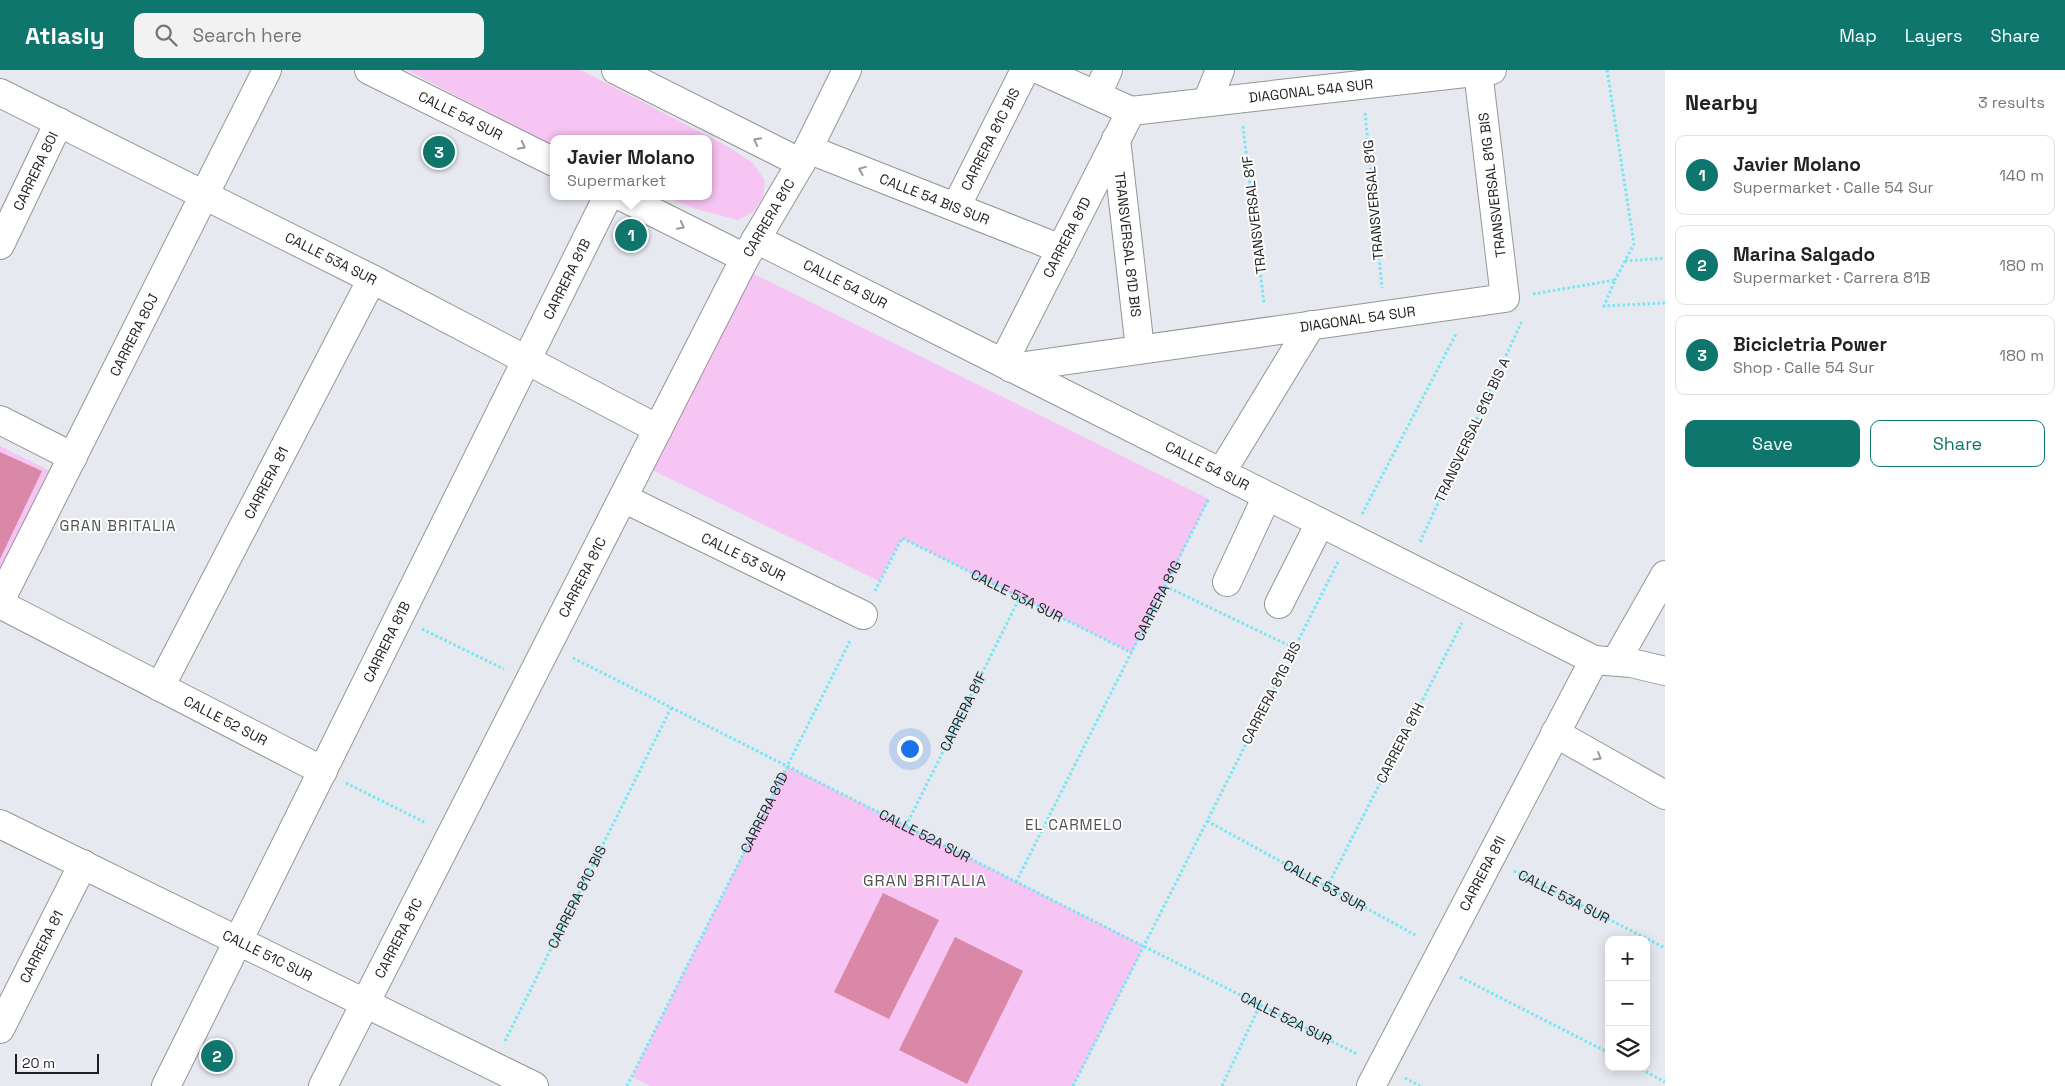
<!DOCTYPE html>
<meta charset="utf-8">
<style>
body{margin:0;font-family:"Space Grotesk",sans-serif;background:#f2f2f2;color:#222}
.controls{position:absolute;right:15px;bottom:15px;display:grid;overflow:hidden;border-radius:10px;box-shadow:0 2px 12px #0003}
.controls button{width:45px;height:45px;display:grid;place-items:center;padding:0;border:0;border-bottom:1px solid #e0e0e0;background:#fff;color:#222;font:25px sans-serif}
.scale{position:absolute;left:15px;bottom:12px;width:84px;box-sizing:border-box;padding-left:5px;border:2px solid #1f1f1f;border-top:0;font-size:14px;line-height:18px;white-space:nowrap;color:#1f1f1f;-webkit-text-stroke:4px #fff;paint-order:stroke}
.you{position:absolute;left:909px;top:678px;width:18px;height:18px;margin:-12px;border:4px solid #fff;border-radius:50%;background:#1a73e8;box-shadow:0 0 0 8px #1a73e833}
.badge{display:grid;place-items:center;width:32px;height:32px;border-radius:50%;background:#0f766e;color:#fff;font-size:16px;font-weight:700}
.pin{position:absolute;translate:-50% -50%;border:2px solid #fff;box-shadow:0 1px 5px #0006}
.popup{position:absolute;left:550px;top:65px;width:162px;height:65px;box-sizing:border-box;display:grid;place-content:center;border-radius:10px;background:#fff;filter:drop-shadow(0 1px 4px #0005);font-size:16px;white-space:nowrap;color:#767676}
.popup b{font-size:19px;color:#222}
.popup::after{content:'';position:absolute;left:50%;top:100%;margin-left:-10px;border:10px solid transparent;border-top-color:#fff}
.list{margin:0;padding:0;list-style:none}
h2{display:flex;justify-content:space-between;align-items:center;height:65px;margin:0;padding:0 20px;font-size:21px}
h2 small{font-size:16px;font-weight:400;color:#767676}
.list li{display:grid;grid-template-columns:32px 1fr auto;gap:15px;align-items:center;box-sizing:border-box;height:80px;margin:0 10px 10px;padding:0 10px;border:1px solid #e0e0e0;border-radius:10px}
.list b{display:block;font-size:19px;white-space:nowrap}
.list p{margin:0;font-size:16px;white-space:nowrap;color:#767676}
.list em{font-size:16px;font-style:normal;color:#767676}
.actions{display:flex;gap:10px;padding:15px 20px}
.actions a{flex:1;padding:11px 0;border:1px solid #0f766e;border-radius:10px;text-align:center;font-size:18px;color:#0f766e}
.actions .main{background:#0f766e;color:#fff}
.icon{flex:none;width:28px;height:28px;fill:none;stroke:currentColor;stroke-width:2;stroke-linecap:round;stroke-linejoin:round}
.map{position:relative;flex:none;width:1665px;height:1016px;overflow:hidden}
header{display:flex;align-items:center;gap:30px;box-sizing:border-box;height:70px;padding:0 25px;background:#0f766e;color:#fff}
header strong{font-size:24px}
nav{display:flex;gap:28px;margin-inline-start:auto;font-size:18px}
.search{width:350px;height:45px;background:#f2f2f2;display:flex;align-items:center;gap:12px;box-sizing:border-box;padding:0 18px;border-radius:10px;color:#767676;font-size:19px}
main{display:flex}
aside{flex:1;background:#fff}
.map>svg:first-child{display:block}
</style>
<header>
<strong>Atlasly</strong>
<div class="search"><svg class="icon" aria-label="search" viewBox="0 0 24 24"><circle cx="10" cy="10" r="6"/><path d="M15 15l6 6"/></svg>Search here</div>
<nav><a>Map</a><a>Layers</a><a>Share</a></nav>
</header>
<main>
<div class="map">
<svg width="1665" height="1016" viewBox="0 0 1665 1016">
<rect width="100%" height="100%" fill="#e6e9ef"/>
<g fill="#f7c5f3">
<polygon points="407,0 581,0 727,76 753,93 765,111 763,127 753,142 738,150 696,139 663,126 708,126 708,69 554,69 553,76"/>
<polygon points="746,200 1209,429 1132,583 902,468 879,511 640,394"/>
<polygon points="0,376 56,404 0,513"/>
<polygon points="787,696 1144,876 1073,1016 650,1016 632,1007"/>
</g>
<g fill="#da88a8">
<polygon points="0,382 42,401 0,489"/>
<polygon points="883,823 939,850 889,949 834,922"/>
<polygon points="955,867 1023,901 967,1014 899,980"/>
</g>
<g fill="none" stroke-linecap="round" stroke-linejoin="round">
<defs>
<g id="minor">
<path id="s9" d="M369 0 554 92"/>
<polyline points="616,0 801,93"/>
<polyline points="1040,0 1131,41"/>
<path id="s10" d="M0 23 372 209 658 359"/>
<polyline points="1097,25 1108,0"/>
<polyline points="1207,32 1220,0"/>
<path id="s11" d="M1131 41 1492 0"/>
<path id="s12" d="M1116 69 1140 279"/>
<path id="s13" d="M808 79 1061 179"/>
<polyline points="621,126 745,188"/>
<path id="s14" d="M956 137 1025 0"/>
<path id="s15" d="M756 169 1594 590 1631 593 1665 601"/>
<path id="s16" d="M0 175 59 52"/>
<path id="s17" d="M1003 293 1131 41"/>
<path id="s18" d="M1011 298 1505 228 1478 1"/>
<polyline points="0,350 73,387"/>
<polyline points="1221,403 1311,255"/>
<path id="s19" d="M623 428 863 545"/>
<polyline points="1227,512 1267,426"/>
<path id="s20" d="M0 531 267 0"/>
<path id="s21" d="M0 534 323 701"/>
<polyline points="1279,534 1320,453"/>
<polyline points="1616,591 1665,505"/>
<path id="s22" d="M160 617 372 209"/>
<polyline points="1555,663 1665,725"/>
<path id="s23" d="M0 754 534 1016"/>
<path id="s24" d="M0 959 83 794"/>
<path id="s25" d="M166 1016 608 126"/>
<path id="s26" d="M323 1016 745 188 801 93 847 0"/>
<path id="s27" d="M1371 1016 1594 590"/>
</g>
</defs>
<use href="#minor" stroke="#969696" stroke-width="30"/>
<g stroke="#73e7f3" stroke-width="3" stroke-dasharray="2.5 2.5" stroke-linecap="butt">
<polyline points="1607,0 1634,174 1615,210"/>
<polyline points="1365,43 1382,218"/>
<polyline points="1243,56 1264,234"/>
<polyline points="1625,191 1665,188"/>
<polyline points="1533,224 1615,210 1604,236 1665,233"/>
<polyline points="1362,444 1456,264"/>
<polyline points="1420,472 1522,251"/>
<polyline points="1165,516 1294,578"/>
<path id="s1" d="M875 521 902 468 1132 583"/>
<polyline points="422,559 504,599"/>
<path id="s2" d="M573 588 1357 984"/>
<polyline points="346,713 426,753"/>
<path id="s3" d="M1207 751 1417 866"/>
<path id="s4" d="M906 756 1020 527"/>
<path id="s5" d="M1514 801 1665 878"/>
<path id="s6" d="M1016 812 1209 428"/>
<polyline points="1327,817 1462,553"/>
<polyline points="1460,907 1609,983"/>
<path id="s7" d="M505 971 671 638"/>
<polyline points="1637,997 1665,1012"/>
<polyline points="1405,1008 1420,1016"/>
<path id="s8" d="M627 1016 851 569"/>
<polyline points="1073,1016 1338,492"/>
<polyline points="1222,1016 1260,935"/>
</g>
<use href="#minor" stroke="#fff" stroke-width="28"/>
</g>
<defs><path id="oneway-chevron" d="M-2-3.5L2.5 0L-2 3.5" fill="none" stroke-width="1.6" stroke-linecap="round" stroke-linejoin="round" transform="scale(1.25)"/></defs>
<g stroke="#9a9a9a">
<use href="#oneway-chevron" transform="translate(757 71) rotate(-153)"/>
<use href="#oneway-chevron" transform="translate(522 76) rotate(27)"/>
<use href="#oneway-chevron" transform="translate(862 100) rotate(-158)"/>
<use href="#oneway-chevron" transform="translate(681 156) rotate(27)"/>
<use href="#oneway-chevron" transform="translate(1598 687) rotate(30)"/>
</g>
<g text-anchor="middle" stroke-width="4" stroke-linejoin="round" paint-order="stroke">
<g font-size="14" fill="#1f1f1f" stroke="#fff">
<text dy="5" stroke="none"><textPath href="#s11" startOffset="181">DIAGONAL 54A SUR</textPath></text>
<text dy="5" stroke="none"><textPath href="#s9" startOffset="102">CALLE 54 SUR</textPath></text>
<text dy="5" stroke="none"><textPath href="#s14" startOffset="76">CARRERA 81C BIS</textPath></text>
<text dy="5" stroke="none"><textPath href="#s16" startOffset="82">CARRERA 80I</textPath></text>
<text transform="translate(1492 115) rotate(-97)" y="5">TRANSVERSAL 81G BIS</text>
<text dy="5" stroke="none"><textPath href="#s13" startOffset="136">CALLE 54 BIS SUR</textPath></text>
<text transform="translate(1373 130) rotate(-95)" y="5">TRANSVERSAL 81G</text>
<text transform="translate(1254 145) rotate(-97)" y="5">TRANSVERSAL 81F</text>
<text dy="5" stroke="none"><textPath href="#s26" startOffset="976">CARRERA 81C</textPath></text>
<text dy="5" stroke="none"><textPath href="#s17" startOffset="141">CARRERA 81D</textPath></text>
<text dy="5" stroke="none"><textPath href="#s12" startOffset="106">TRANSVERSAL 81D BIS</textPath></text>
<text dy="5" stroke="none"><textPath href="#s10" startOffset="370">CALLE 53A SUR</textPath></text>
<text dy="5" stroke="none"><textPath href="#s25" startOffset="901">CARRERA 81B</textPath></text>
<text dy="5" stroke="none"><textPath href="#s15" startOffset="100">CALLE 54 SUR</textPath></text>
<text dy="5" stroke="none"><textPath href="#s18" startOffset="350">DIAGONAL 54 SUR</textPath></text>
<text dy="5" stroke="none"><textPath href="#s20" startOffset="298">CARRERA 80J</textPath></text>
<text transform="translate(1472 360) rotate(-65)" y="5">TRANSVERSAL 81G BIS A</text>
<text dy="5" stroke="none"><textPath href="#s15" startOffset="505">CALLE 54 SUR</textPath></text>
<text dy="5" stroke="none"><textPath href="#s22" startOffset="230">CARRERA 81</textPath></text>
<text dy="5" stroke="none"><textPath href="#s19" startOffset="134">CALLE 53 SUR</textPath></text>
<text dy="5" stroke="none"><textPath href="#s26" startOffset="571">CARRERA 81C</textPath></text>
<text dy="5" stroke="none"><textPath href="#s1" startOffset="188">CALLE 53A SUR</textPath></text>
<text dy="5" stroke="none"><textPath href="#s6" startOffset="315">CARRERA 81G</textPath></text>
<text dy="5" stroke="none"><textPath href="#s25" startOffset="496">CARRERA 81B</textPath></text>
<text transform="translate(1271 623) rotate(-63)" y="5">CARRERA 81G BIS</text>
<text dy="5" stroke="none"><textPath href="#s4" startOffset="128">CARRERA 81F</textPath></text>
<text dy="5" stroke="none"><textPath href="#s21" startOffset="254">CALLE 52 SUR</textPath></text>
<text transform="translate(1400 673) rotate(-63)" y="5">CARRERA 81H</text>
<text dy="5" stroke="none"><textPath href="#s8" startOffset="306">CARRERA 81D</textPath></text>
<text dy="5" stroke="none"><textPath href="#s2" startOffset="394">CALLE 52A SUR</textPath></text>
<text dy="5" stroke="none"><textPath href="#s27" startOffset="240">CARRERA 81I</textPath></text>
<text dy="5" stroke="none"><textPath href="#s3" startOffset="134">CALLE 53 SUR</textPath></text>
<text dy="5" stroke="none"><textPath href="#s7" startOffset="161">CARRERA 81C BIS</textPath></text>
<text dy="5" stroke="none"><textPath href="#s5" startOffset="56">CALLE 53A SUR</textPath></text>
<text dy="5" stroke="none"><textPath href="#s26" startOffset="166">CARRERA 81C</textPath></text>
<text dy="5" stroke="none"><textPath href="#s24" startOffset="92">CARRERA 81</textPath></text>
<text dy="5" stroke="none"><textPath href="#s23" startOffset="298">CALLE 51C SUR</textPath></text>
<text dy="5" stroke="none"><textPath href="#s2" startOffset="799">CALLE 52A SUR</textPath></text>
</g>
<g font-size="15" letter-spacing="1" fill="#525252" stroke="#fff">
<text x="118" y="461">GRAN BRITALIA</text>
<text x="1074" y="760">EL CARMELO</text>
</g>
<g font-size="16" letter-spacing="1" fill="#525252" stroke="#fff">
<text x="925" y="816">GRAN BRITALIA</text>
</g>
</g>
</svg>
<div class="controls">
<button>+</button>
<button>−</button>
<button><svg class="icon" aria-label="layers" viewBox="0 0 24 24"><path d="M12 4l9 5-9 5-9-5zM3 14l9 5 9-5"/></svg></button>
</div>
<div class="scale">20 m</div>
<div class="you"></div>
<div class="pin badge" style="left:631px;top:165px">1</div>
<div class="popup"><b>Javier Molano</b>Supermarket</div>
<div class="pin badge" style="left:217px;top:986px">2</div>
<div class="pin badge" style="left:439px;top:82px">3</div>
</div>
<aside>
<h2>Nearby<small>3 results</small></h2>
<ul class="list">
<li><span class="badge">1</span><div><b>Javier Molano</b><p>Supermarket · Calle 54 Sur</p></div><em>140 m</em></li>
<li><span class="badge">2</span><div><b>Marina Salgado</b><p>Supermarket · Carrera 81B</p></div><em>180 m</em></li>
<li><span class="badge">3</span><div><b>Bicicletria Power</b><p>Shop · Calle 54 Sur</p></div><em>180 m</em></li>
</ul>
<div class="actions"><a class="main">Save</a><a>Share</a></div>
</aside>
</main>
